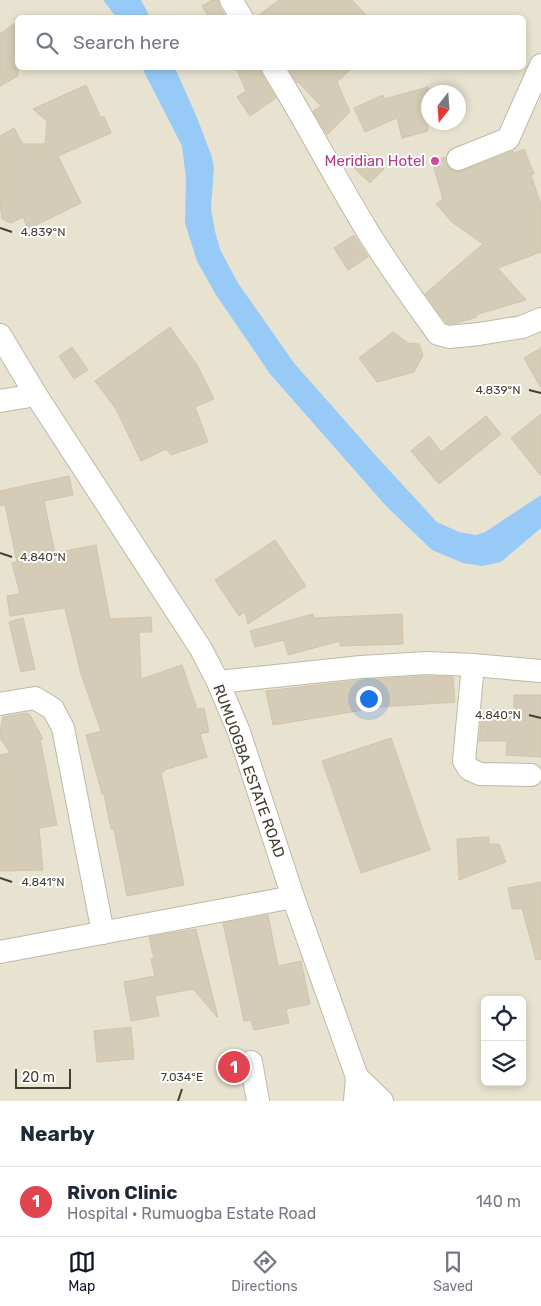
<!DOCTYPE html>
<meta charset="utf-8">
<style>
body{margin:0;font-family:Rubik,sans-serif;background:#f6f6f7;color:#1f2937}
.controls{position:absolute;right:15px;bottom:15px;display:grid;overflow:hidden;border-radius:8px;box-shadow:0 2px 8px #0003}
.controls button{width:45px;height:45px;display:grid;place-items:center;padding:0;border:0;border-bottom:1px solid #e0e1e3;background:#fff;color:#1f2937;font:25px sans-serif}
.compass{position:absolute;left:421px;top:85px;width:45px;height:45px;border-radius:50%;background:#fff;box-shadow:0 2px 8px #0003;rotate:197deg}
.scale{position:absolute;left:15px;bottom:12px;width:56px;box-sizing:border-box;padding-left:5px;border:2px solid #453f32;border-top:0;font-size:14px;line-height:18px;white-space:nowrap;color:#453f32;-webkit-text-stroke:4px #fff;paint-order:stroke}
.you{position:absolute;left:368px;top:698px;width:18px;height:18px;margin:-12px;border:4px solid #fff;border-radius:50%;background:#1a73e8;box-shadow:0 0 0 8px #1a73e833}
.badge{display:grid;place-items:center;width:32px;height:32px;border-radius:50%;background:#111827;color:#fff;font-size:16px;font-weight:700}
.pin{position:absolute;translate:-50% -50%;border:2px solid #fff;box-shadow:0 1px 5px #0006}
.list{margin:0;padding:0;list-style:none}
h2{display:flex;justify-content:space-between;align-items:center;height:65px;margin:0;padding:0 20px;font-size:21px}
h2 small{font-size:16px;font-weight:400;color:#747a83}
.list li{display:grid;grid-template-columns:32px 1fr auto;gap:15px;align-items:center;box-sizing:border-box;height:70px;padding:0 20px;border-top:1px solid #e0e1e3}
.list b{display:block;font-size:19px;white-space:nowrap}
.list p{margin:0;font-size:16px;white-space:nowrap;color:#747a83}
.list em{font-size:16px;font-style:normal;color:#747a83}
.icon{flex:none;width:28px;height:28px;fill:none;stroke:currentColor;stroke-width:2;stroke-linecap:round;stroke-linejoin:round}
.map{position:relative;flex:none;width:541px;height:1101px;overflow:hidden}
.search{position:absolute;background:#fff;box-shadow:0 2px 8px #0003;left:15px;right:15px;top:15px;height:55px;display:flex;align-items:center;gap:12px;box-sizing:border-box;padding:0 18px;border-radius:8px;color:#747a83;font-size:19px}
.sheet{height:135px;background:#fff}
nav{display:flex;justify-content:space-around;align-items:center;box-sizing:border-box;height:70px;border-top:1px solid #e0e1e3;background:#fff;font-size:14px;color:#747a83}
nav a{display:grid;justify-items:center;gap:2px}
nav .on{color:#111827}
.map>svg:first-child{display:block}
</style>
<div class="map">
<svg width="541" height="1101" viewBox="0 0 541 1101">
<rect width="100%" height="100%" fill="#f3efe3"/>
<g fill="#e8e2d0" fill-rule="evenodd">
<path d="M0 0H103L114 14 116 17 18 18V68H142L182 146 186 179 216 295 270 374 386 506 432 550 501 562 541 528V1101H0ZM485 1000H522V1082H485Z"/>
<path d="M141 0H541V495L485 532 476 535 459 532 437 522 378 458 294 363 238 283 220 249 215 231 211 208 214 168 212 157 196 115 175 68H524V18H150ZM428 92H458V122H428Z"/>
</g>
<g fill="#98caf7">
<polygon points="103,0 141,0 150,17 116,17"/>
<polygon points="142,68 175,68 196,115 212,157 214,168 211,208 215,231 220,249 238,283 294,363 378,458 437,522 459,532 476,535 485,532 541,495 541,528 501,562 482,566 463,563 432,550 386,506 270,374 216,295 197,261 185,223 186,179 182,146"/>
</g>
<g fill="#d5ccb7" stroke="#d1c4aa">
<polygon points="212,0 218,0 220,7 226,18 209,18 202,6"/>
<polygon points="279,0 352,0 369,18 255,18"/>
<polygon points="18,21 18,76 0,86 0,34"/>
<polygon points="236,68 260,68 262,75 276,98 250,116 237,97 246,91"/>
<polygon points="288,68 352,68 337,82 350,112 327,135 313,111 321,106 298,82 297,83"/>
<polygon points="86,85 101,118 104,116 111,133 58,156 81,203 28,229 23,217 11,223 2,219 0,204 0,136 14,128 23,144 45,144 47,121 33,109"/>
<polygon points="428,87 428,131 402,138 397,118 365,132 354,108 383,95 384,99"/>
<polygon points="524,149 534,174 531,175 541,204 541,252 498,268 526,300 475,315 477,317 457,323 450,324 446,323 425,294 483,244 452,222 436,204 443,199 432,161 445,157 446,163 450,169 456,172 462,171 513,151 514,153"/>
<polygon points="366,152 384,169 370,183 352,166"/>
<polygon points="354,235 368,257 348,270 334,248"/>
<polygon points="170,327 197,365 214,399 195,407 208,442 171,455 166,449 141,461 116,409 95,381"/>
<polygon points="393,332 408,343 419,344 423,355 414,372 377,382 359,358"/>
<polygon points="72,347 88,370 74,379 59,356"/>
<polygon points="541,348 541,388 524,358"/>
<polygon points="541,414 541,476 511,438"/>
<polygon points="486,416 501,434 439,484 411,451 429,436 441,452"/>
<polygon points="69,476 73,495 44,501 55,553 96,545 110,619 151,617 152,632 139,632 141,679 182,665 197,709 204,708 209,732 200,734 207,757 164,770 164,772 161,772 184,885 127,896 114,829 111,829 104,794 102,794 86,735 101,731 81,674 65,608 10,616 7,596 20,594 12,563 17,562 5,505 0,506 0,491"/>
<polygon points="275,540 306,586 248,624 245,612 239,616 215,580"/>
<polygon points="313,614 314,618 402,614 403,644 340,646 340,641 288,655 284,640 255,647 250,631"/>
<polygon points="23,618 35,669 21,672 9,622"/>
<polygon points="426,676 453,677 455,702 381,707 273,725 266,691 362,680"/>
<polygon points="514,695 541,695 541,757 506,755 507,741 479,741 482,714 492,714 492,710 514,710"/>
<polygon points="27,713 30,715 43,739 40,739 57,825 39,828 43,870 0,871 0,755 10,753 0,738 0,731 3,717"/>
<polygon points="391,738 430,850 361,873 322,761"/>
<polygon points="489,837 489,844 499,844 506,862 459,880 457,839"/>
<polygon points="541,882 541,959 536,960 522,908 512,909 508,888"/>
<polygon points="268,915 278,966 301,961 310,1004 286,1009 289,1023 254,1030 251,1020 244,1021 223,923"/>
<polygon points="196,929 218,1018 193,989 155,996 159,1016 131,1021 124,982 155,976 151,959 154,959 149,937"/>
<polygon points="131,1027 134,1059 97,1062 94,1031"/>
</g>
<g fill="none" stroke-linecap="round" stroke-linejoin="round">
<defs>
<g id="minor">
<polyline points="231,0 242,18"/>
<path d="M273 68C305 120 333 174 365 227 387 264 413 299 438 334L449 337 479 334 522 327 541 319"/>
<polyline points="458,159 508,139 541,65"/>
<polyline points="0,335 36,395 201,649 218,682 239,732 293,897 357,1077 355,1101"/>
<polyline points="0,401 36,395"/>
<polyline points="473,665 464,761 469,769 480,774 531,775"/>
<polyline points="218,682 361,667 426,663 473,665 541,671"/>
<polyline points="0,704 35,698 53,709 63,728 103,933"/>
<polyline points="0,952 293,897"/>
<polyline points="251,1062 258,1101"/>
<polyline points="357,1077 382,1101"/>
</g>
</defs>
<use href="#minor" stroke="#bfb8a5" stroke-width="24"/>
<use href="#minor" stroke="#fff" stroke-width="22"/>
</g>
<path fill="none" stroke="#453f32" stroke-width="2" d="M0 228 12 232M529 390 541 393M0 553 12 557M529 715 541 718M0 878 12 882M178 1101 182 1089"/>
<circle fill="#d1479c" stroke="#fff" stroke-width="2" cx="435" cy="161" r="5"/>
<g text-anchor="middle" stroke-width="4" stroke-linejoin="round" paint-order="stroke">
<g font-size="15" fill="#b23c85" stroke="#fff" text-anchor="end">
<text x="425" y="166">Meridian Hotel</text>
</g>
<g font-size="15" fill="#453f32" stroke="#fff">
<text transform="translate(249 771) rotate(70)" y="5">RUMUOGBA ESTATE ROAD</text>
</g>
</g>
<g font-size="12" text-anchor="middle" fill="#453f32" stroke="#fff" stroke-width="4" stroke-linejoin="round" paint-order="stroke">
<text x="43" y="236">4.839°N</text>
<text x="498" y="394">4.839°N</text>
<text x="43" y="561">4.840°N</text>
<text x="498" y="719">4.840°N</text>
<text x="43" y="886">4.841°N</text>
<text x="182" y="1081">7.034°E</text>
</g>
</svg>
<div class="controls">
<button><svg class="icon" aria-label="locate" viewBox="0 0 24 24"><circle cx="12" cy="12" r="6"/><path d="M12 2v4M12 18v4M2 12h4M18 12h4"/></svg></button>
<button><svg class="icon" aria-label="layers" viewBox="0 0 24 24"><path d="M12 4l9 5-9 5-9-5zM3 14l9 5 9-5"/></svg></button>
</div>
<svg class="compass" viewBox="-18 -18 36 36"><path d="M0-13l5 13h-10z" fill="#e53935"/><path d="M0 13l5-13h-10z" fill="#747a83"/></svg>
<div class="scale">20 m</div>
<div class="you"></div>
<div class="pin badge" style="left:234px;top:1067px;background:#e0444e">1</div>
<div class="search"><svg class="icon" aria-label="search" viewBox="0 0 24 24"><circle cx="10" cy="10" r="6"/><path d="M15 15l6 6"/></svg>Search here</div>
</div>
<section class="sheet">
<h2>Nearby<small></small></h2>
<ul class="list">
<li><span class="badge" style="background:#e0444e">1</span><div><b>Rivon Clinic</b><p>Hospital · Rumuogba Estate Road</p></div><em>140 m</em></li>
</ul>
</section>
<nav>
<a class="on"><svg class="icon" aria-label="map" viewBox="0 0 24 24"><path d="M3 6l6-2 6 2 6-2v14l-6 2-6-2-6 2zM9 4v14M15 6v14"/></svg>Map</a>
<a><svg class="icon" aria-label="directions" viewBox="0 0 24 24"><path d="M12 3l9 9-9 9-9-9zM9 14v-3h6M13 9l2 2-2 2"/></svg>Directions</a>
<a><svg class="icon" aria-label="saved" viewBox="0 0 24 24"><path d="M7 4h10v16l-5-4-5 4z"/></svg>Saved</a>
</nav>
